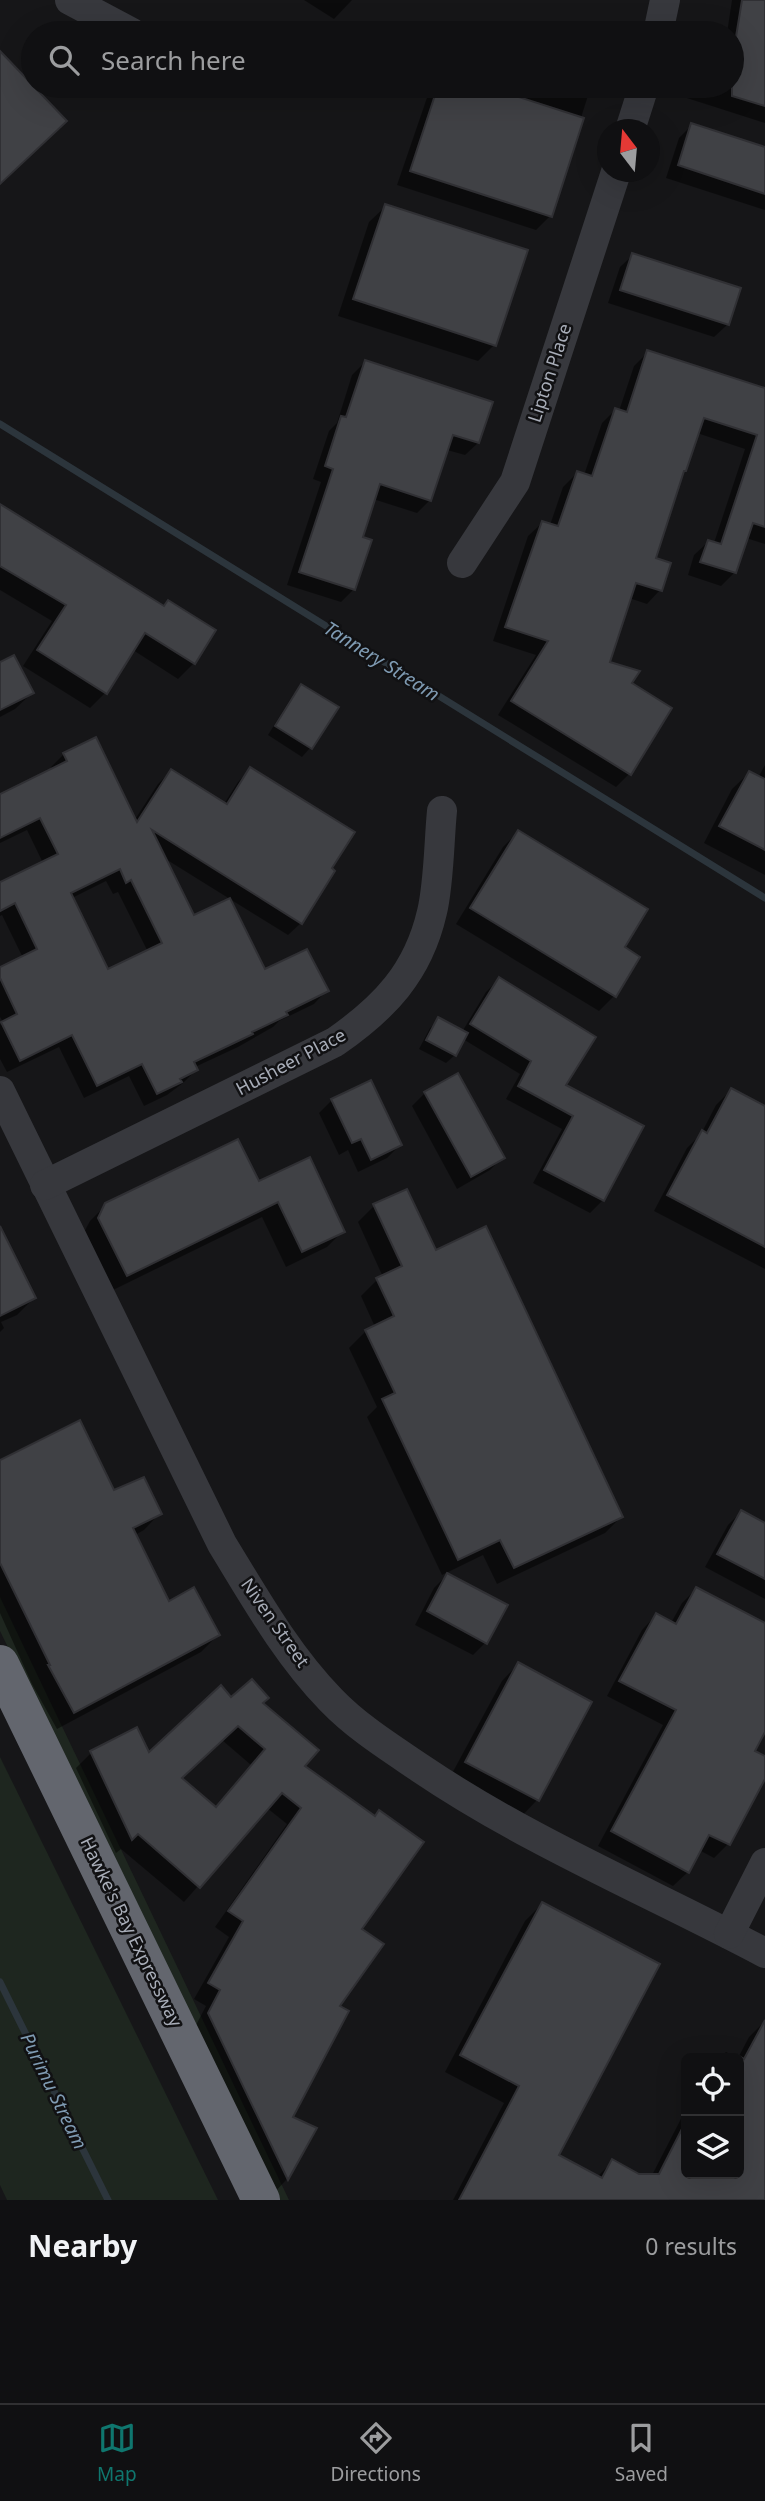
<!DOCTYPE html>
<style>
body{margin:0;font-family:"Noto Sans",sans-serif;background:#19191b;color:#f1f3f6}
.controls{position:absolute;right:21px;bottom:21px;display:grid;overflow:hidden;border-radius:10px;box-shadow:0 7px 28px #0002}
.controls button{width:63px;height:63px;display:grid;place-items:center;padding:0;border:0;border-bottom:2px solid #303032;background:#101012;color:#f1f3f6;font:35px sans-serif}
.compass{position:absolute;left:597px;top:119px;width:63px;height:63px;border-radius:50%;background:#101012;box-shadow:0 7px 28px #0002;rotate:344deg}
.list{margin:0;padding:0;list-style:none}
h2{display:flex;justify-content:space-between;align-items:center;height:91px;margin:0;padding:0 28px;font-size:30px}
h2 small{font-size:23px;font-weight:400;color:#9c9d9f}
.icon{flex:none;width:38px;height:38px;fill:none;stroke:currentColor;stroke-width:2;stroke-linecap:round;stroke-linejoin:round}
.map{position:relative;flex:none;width:765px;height:2200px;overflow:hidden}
.search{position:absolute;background:#101012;box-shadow:0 7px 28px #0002;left:21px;right:21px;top:21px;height:77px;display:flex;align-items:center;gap:18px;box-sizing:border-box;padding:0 24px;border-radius:38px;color:#9c9d9f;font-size:26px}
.sheet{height:203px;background:#101012}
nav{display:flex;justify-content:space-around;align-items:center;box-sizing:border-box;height:98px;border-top:2px solid #303032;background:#101012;font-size:19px;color:#9c9d9f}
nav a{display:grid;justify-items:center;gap:4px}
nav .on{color:#0f766e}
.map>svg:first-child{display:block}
</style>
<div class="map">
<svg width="765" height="2200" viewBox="0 0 765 2200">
<rect width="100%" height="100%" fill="#161618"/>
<g fill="#1e261f">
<polygon points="0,1597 289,2200 279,2200 0,1631"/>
<polygon points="0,1757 218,2200 7,2200 0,2185"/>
</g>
<g fill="#0007" fill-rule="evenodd">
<polygon points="304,0 352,0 334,19"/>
<polygon points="732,0 765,0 765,123 665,91 667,86 732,86 732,33 727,33"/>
<polygon points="553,26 576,33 546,33"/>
<polygon points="431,86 480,86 520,99 524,86 591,86 550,216 536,230 397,185"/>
<polygon points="692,125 765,149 765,210 666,178 679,138"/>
<polygon points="386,206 494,345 478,361 338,316 369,222"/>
<polygon points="633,255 739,289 727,325 714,337 608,303 620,267"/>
<polygon points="648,352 765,406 765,544 746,538 735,572 721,586 688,575 694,555 708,542 714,543 745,449 697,433 681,474 654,559 660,590 647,604 629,598 608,663 629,684 629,774 616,787 498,715 536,655 493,641 528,536 542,523 550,525 563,487 577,473 584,475 602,423 615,410 619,411 634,366"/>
<polygon points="365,362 478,443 465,455 447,450 430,500 417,513 373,499 360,538 354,589 341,602 287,585 321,482 313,479 329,431 337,423 352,375"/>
<polygon points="0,506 163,608 214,631 194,663 178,679 133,650 105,693 90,708 23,666 52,621 0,590"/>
<polygon points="0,664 32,693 15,709 0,717"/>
<polygon points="302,686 336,708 310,748 302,757 268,735 293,695"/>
<path d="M64 754 134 821 158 784 171 771 224 804 238 782 250 769 301 923 288 935 164 858 193 918 265 972 326 991 314 1004 279 1021 273 1027 238 1047 195 1067 196 1070 183 1083 167 1095 144 1106 129 1076 84 1098 59 1047 7 1072 0 1059V1025L3 1022 0 1017V969L23 958 2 915 0 916V884L43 863 27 830 0 843V795L53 770 51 767ZM106 881 113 894 118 892 148 952 108 971 72 898Z"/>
<polygon points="765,765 765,875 704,843 732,789 749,773 758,778"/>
<polygon points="518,832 622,948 614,996 599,1011 456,924 503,847"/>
<polygon points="499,979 564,1086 603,1200 590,1213 533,1183 562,1129 506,1099 520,1074 463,1039 455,1055 446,1063 419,1049 430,1028 439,1020 462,1032 486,992"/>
<polygon points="457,1075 503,1157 490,1170 457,1189 412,1106 425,1093"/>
<polygon points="731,1090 765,1108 765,1269 654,1211 687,1148 701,1134 716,1105"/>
<polygon points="332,1100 400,1145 387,1158 358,1172 348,1150 339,1155 319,1113"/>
<polygon points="258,1183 343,1231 327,1247 286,1267 262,1217 111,1291 83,1234 90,1221 106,1205"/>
<polygon points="374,1206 435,1252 621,1517 605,1533 497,1584 483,1555 442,1575 367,1417 377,1407 349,1348 366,1331 375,1327 361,1296 377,1280 383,1277 358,1222"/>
<polygon points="0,1230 34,1298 17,1315 1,1322 4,1328 0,1332"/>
<polygon points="0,1462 113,1493 160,1513 144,1530 135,1535 168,1603 218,1635 201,1652 57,1729 32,1684 0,1613"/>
<polygon points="741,1512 765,1525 765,1599 705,1567 728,1525"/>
<polygon points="447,1575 486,1642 473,1655 415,1625 434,1588"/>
<polygon points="696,1589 765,1625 765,1728 753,1752 765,1758 765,1775 728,1844 714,1858 699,1850 688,1872 673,1886 598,1846 663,1725 607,1696 642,1630 656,1615 671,1623 682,1603"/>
<polygon points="518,1664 537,1800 521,1817 449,1779 502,1681"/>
<path d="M231 1700 261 1703 302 1767 360 1929 337 2007 290 2118 314 2129 287 2179 273 2194 194 2029 206 2006 194 1999 229 1937 215 1927 287 1824 267 1808 184 1902 121 1849 116 1853 76 1768 91 1753 149 1755ZM222 1740 251 1765 215 1808 180 1778Z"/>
<polygon points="542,1904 557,2156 597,2177 612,2162 649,2181 686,2109 686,2174 739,2174 739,2058 720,2058 726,2052 738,2058 749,2037 765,2021 765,2200 453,2200 504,2103 445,2072 525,1921"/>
</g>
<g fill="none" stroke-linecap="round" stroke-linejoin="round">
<g stroke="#2c353c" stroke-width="7">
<polyline points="0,424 765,898"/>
<polyline points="0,1982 108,2200"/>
</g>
</g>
<g fill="#404145" stroke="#303034" stroke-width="2" fill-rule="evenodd">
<polygon points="742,0 765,0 765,106 732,96 732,42 735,43"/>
<polygon points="0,51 67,121 0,184"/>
<polygon points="438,86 485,86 584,118 552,217 410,171"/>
<polygon points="691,123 765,147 765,194 678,165"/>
<polygon points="385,204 528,250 496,346 353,299"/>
<polygon points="632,253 741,288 729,325 620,290"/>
<polygon points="647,350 765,388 765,527 753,523 736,573 700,562 708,540 721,544 757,435 704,418 686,471 684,471 656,558 671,563 662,591 636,583 610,662 640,671 632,683 672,708 631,775 511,701 548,641 505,627 542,521 558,526 577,471 592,476 615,408 627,412"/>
<polygon points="365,360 493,402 479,443 453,435 431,501 380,484 363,537 372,540 355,590 299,572 333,469 325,466 341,416 346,417"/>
<polygon points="0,504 164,606 168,600 216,630 195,664 145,633 107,694 37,650 66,605 0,566"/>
<polygon points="14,655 34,693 0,710 0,662"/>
<polygon points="301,684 339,707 312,749 275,726"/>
<path d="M96 737 137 822 171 769 227 804 250 767 355 832 332 868 335 871 302 924 152 830 194 915 230 898 265 969 307 949 329 991 286 1012 288 1015 252 1032 253 1034 194 1062 198 1070 180 1079 182 1082 157 1094 142 1064 97 1086 72 1035 20 1061 1 1022 17 1014 0 978V967L37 949 15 903 0 911V882L58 854 40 818 0 838V794L67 761 63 753ZM120 869 126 883 131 880 162 943 108 969 71 893Z"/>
<polygon points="749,771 765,779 765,850 719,826"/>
<polygon points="518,830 648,909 625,947 640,957 616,997 470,908"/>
<polygon points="499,977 596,1037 566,1085 644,1126 604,1201 544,1170 573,1116 518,1086 531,1061 470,1024"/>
<polygon points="438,1017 468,1033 456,1056 426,1040"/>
<polygon points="458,1073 505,1158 471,1177 424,1092"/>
<polygon points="371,1080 402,1145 371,1160 361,1139 352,1143 331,1099"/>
<polygon points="731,1088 765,1106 765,1247 667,1195 702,1130 707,1133"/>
<polygon points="238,1139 259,1181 310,1157 345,1232 302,1252 278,1202 127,1276 98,1218 105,1203"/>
<polygon points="407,1189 436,1250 486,1226 623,1517 514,1568 500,1540 458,1560 382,1399 395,1393 365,1330 394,1316 376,1278 402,1266 373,1204"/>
<polygon points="0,1226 36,1298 0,1316"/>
<polygon points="80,1420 114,1490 144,1477 162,1514 133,1528 169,1601 194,1587 220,1635 74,1713 48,1665 50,1665 0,1563 0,1460"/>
<polygon points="741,1510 765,1523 765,1579 717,1554"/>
<polygon points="447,1573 508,1605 487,1644 427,1611"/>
<polygon points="696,1587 765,1623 765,1732 755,1751 765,1756 765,1779 730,1845 709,1835 689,1873 611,1831 676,1710 619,1681 656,1613 676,1624"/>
<polygon points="518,1662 592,1702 539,1801 465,1762"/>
<path d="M252 1679 269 1698 263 1703 319 1750 305 1766 375 1816 379 1810 424 1842 362 1929 384 1944 340 2006 349 2011 293 2117 317 2128 288 2180 208 2013 220 1990 208 1983 243 1921 228 1911 301 1808 282 1793 200 1888 138 1834 132 1840 90 1751 137 1727 149 1752 221 1685 231 1697ZM238 1726 265 1749 216 1807 182 1778Z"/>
<polygon points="542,1902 660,1964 559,2155 602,2178 612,2159 639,2174 659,2174 686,2121 686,2174 739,2174 739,2056 744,2059 765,2020 765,2200 459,2200 519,2086 460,2055"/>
</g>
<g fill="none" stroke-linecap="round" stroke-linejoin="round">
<g stroke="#37383d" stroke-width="30">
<polyline points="70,0 132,33"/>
<polyline points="658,33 665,0"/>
<polyline points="630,130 644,86"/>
<polyline points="462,563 515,482 616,172"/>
<path d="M0 1091 222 1544C255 1598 287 1655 331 1700 357 1727 389 1747 420 1768 528 1841 650 1892 765 1953"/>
<path d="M45 1185 335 1042C384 1008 418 973 432 912 439 883 439 841 442 811"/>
<polyline points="729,1934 765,1863"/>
</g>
<polyline stroke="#63666e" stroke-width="38" points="0,1664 261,2200"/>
</g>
<g text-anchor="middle" stroke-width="5" stroke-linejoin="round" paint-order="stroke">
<g font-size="18" fill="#a8adb8" stroke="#111113">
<text transform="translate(550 373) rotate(-72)" y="6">Lipton Place</text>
<text transform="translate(291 1062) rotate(-28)" y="6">Husheer Place</text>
<text transform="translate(275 1623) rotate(55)" y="6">Niven Street</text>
<text transform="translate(131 1932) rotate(64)" y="6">Hawke's Bay Expressway</text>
</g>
<g font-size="19" font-style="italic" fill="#7f9bb3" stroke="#111113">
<text transform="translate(382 661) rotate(32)" y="7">Tannery Stream</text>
<text transform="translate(54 2091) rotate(64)" y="7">Purimu Stream</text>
</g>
</g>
</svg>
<div class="controls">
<button><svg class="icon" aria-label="locate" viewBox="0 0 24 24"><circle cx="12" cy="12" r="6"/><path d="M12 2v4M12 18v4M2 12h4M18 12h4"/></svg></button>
<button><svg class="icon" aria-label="layers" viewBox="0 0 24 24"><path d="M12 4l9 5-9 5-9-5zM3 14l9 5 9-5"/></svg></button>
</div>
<svg class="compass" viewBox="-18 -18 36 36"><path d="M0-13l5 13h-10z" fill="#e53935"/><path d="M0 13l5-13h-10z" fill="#9c9d9f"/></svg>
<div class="search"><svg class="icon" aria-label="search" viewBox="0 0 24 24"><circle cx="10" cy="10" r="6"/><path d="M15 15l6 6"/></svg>Search here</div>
</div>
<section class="sheet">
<h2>Nearby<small>0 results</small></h2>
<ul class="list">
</ul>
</section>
<nav>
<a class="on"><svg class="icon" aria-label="map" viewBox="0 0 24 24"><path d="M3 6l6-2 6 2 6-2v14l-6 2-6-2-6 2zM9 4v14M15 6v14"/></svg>Map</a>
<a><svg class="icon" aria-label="directions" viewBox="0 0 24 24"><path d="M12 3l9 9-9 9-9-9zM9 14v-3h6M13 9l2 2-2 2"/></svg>Directions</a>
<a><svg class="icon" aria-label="saved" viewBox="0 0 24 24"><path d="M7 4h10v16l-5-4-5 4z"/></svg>Saved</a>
</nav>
